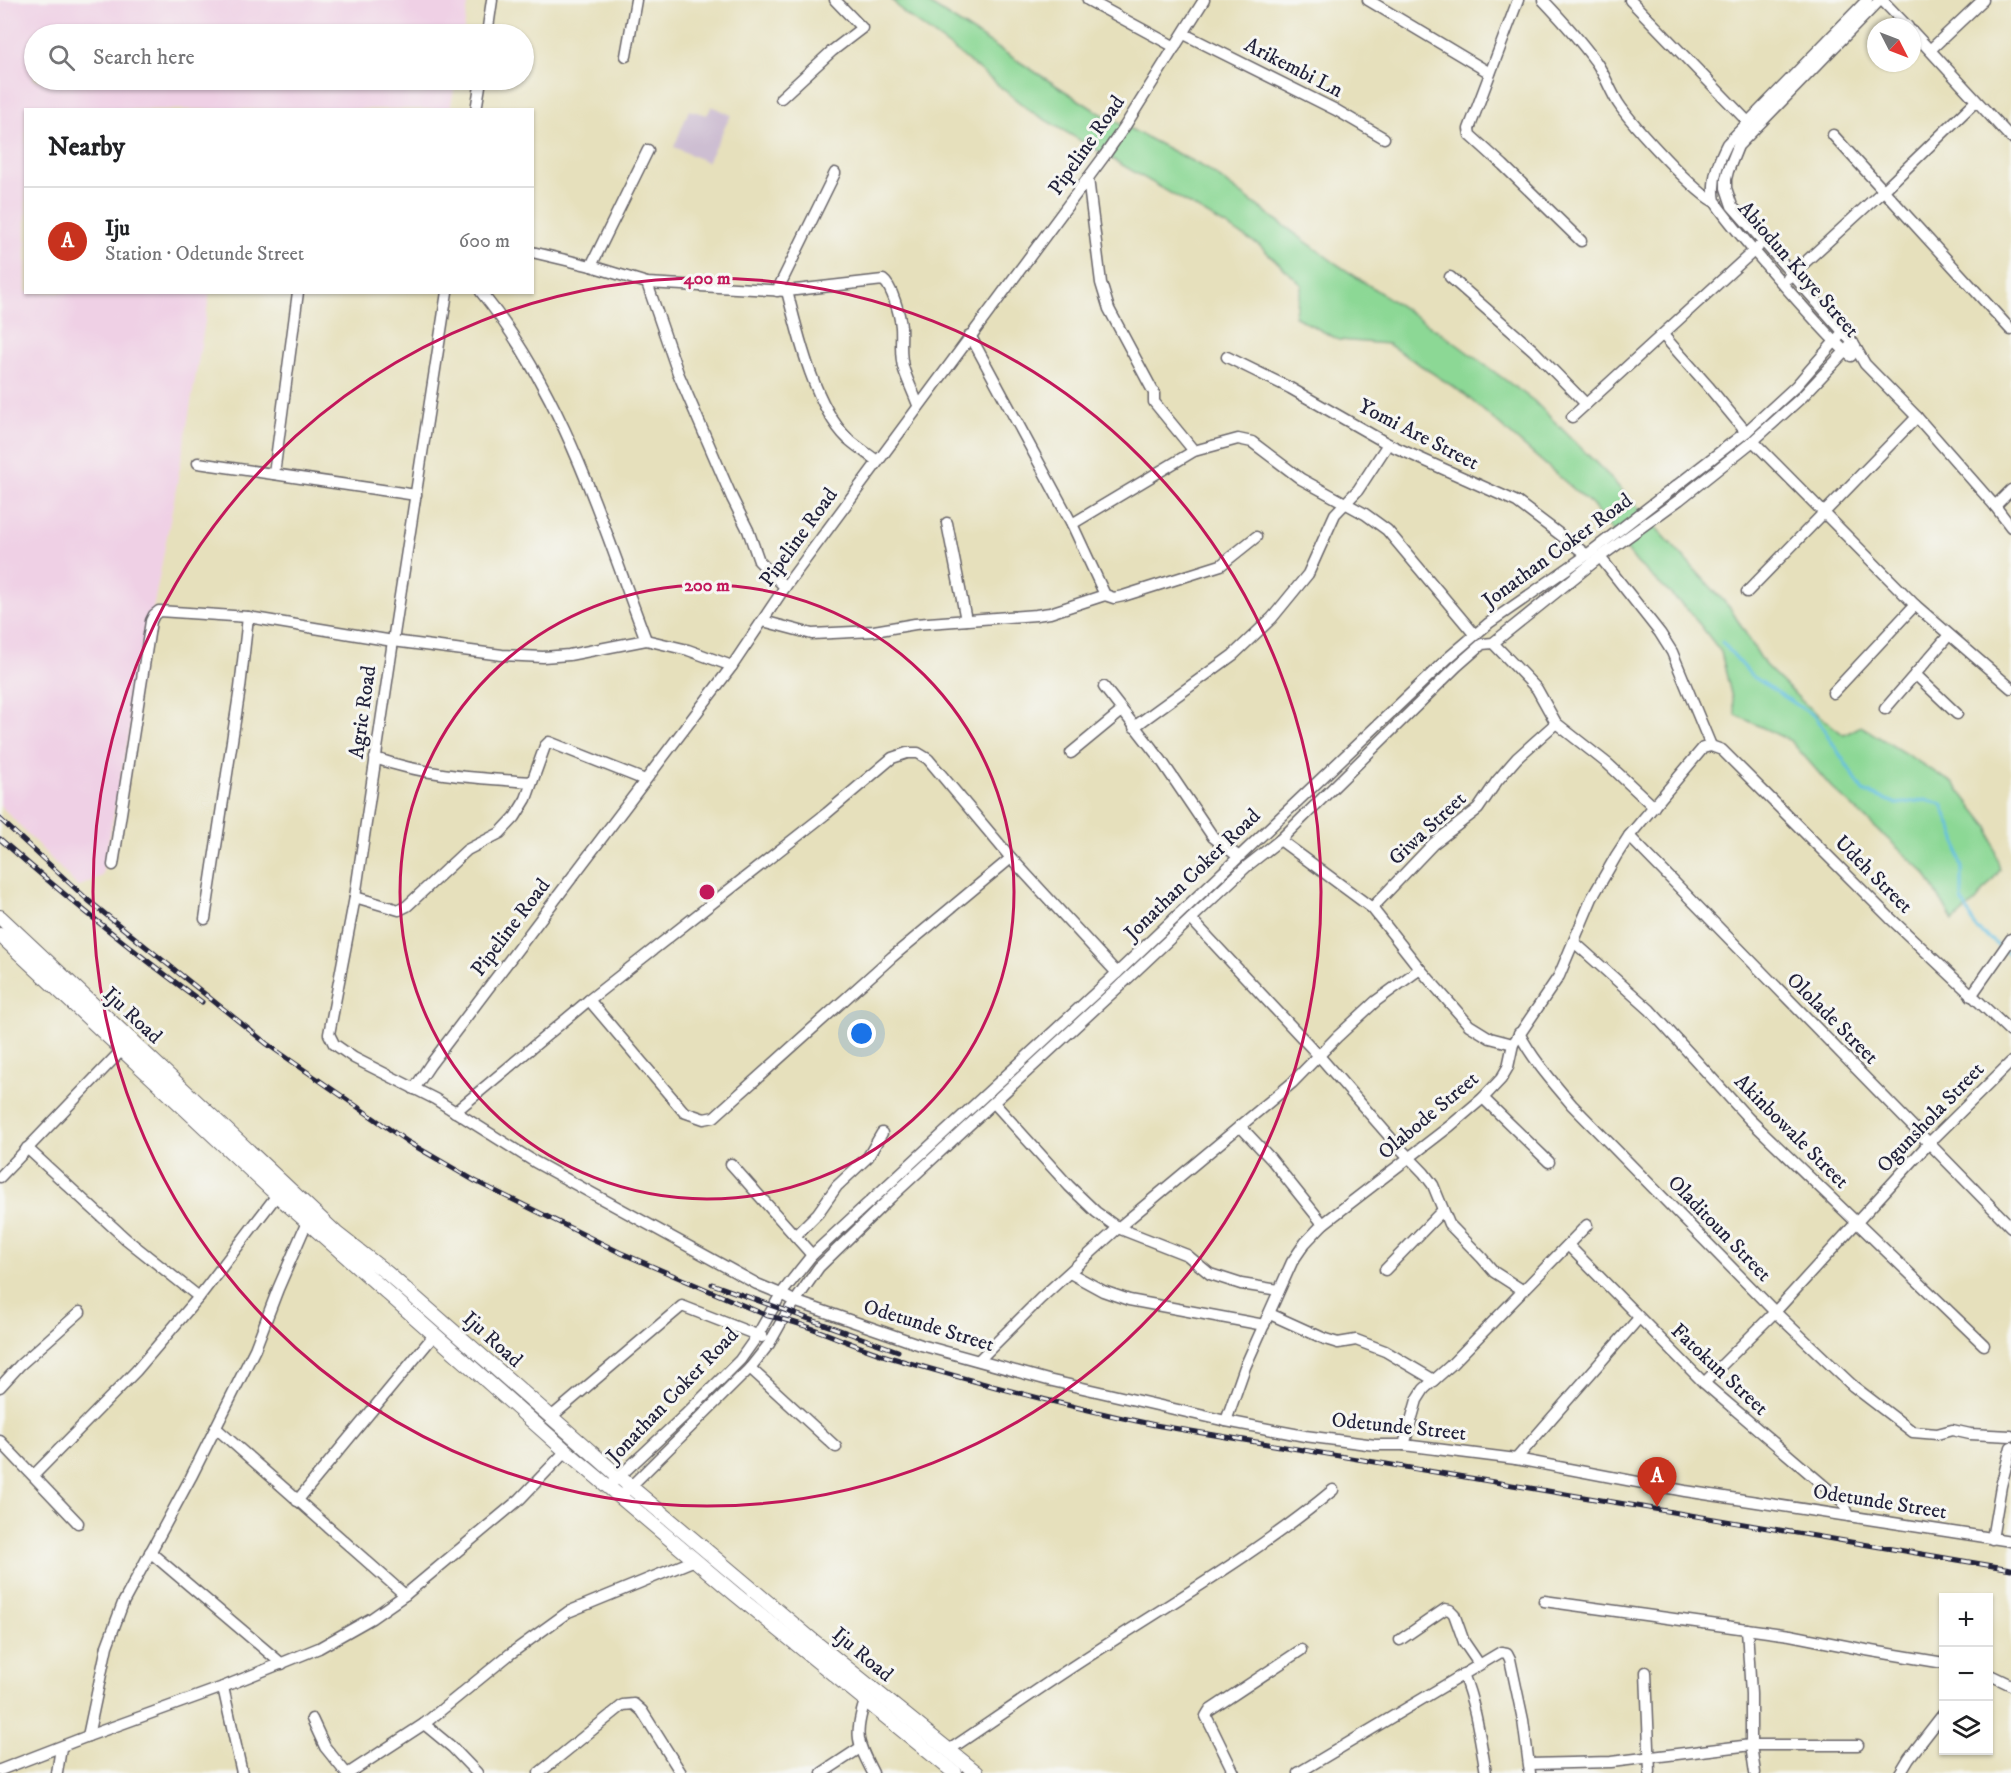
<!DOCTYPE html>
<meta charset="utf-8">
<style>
body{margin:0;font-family:"IM FELL DW Pica",serif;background:#f6f6f6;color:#202124}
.controls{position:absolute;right:18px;bottom:18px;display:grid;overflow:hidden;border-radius:0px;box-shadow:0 2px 4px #0004}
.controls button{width:54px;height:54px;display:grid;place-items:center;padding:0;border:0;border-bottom:2px solid #e0e0e0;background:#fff;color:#202124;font:30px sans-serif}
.compass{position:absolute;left:1867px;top:18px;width:54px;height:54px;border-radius:50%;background:#fff;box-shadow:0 2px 4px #0004;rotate:132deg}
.you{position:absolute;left:862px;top:1034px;width:21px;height:21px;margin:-15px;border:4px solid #fff;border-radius:50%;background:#1a73e8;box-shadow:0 0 0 9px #1a73e833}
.badge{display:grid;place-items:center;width:39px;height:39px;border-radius:50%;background:#c8321e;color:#fff;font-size:20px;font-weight:700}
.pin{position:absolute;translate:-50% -50px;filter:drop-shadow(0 2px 3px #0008)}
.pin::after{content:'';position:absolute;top:32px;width:21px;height:18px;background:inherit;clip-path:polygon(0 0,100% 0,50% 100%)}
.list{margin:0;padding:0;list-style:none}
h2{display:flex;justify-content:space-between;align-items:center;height:78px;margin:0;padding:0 24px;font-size:26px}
h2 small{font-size:20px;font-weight:400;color:#757577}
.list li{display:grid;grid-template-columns:39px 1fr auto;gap:18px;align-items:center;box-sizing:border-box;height:108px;padding:0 24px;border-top:2px solid #e0e0e0}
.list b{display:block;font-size:22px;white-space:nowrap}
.list p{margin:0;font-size:20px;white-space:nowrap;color:#757577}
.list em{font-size:20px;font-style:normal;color:#757577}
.icon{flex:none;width:33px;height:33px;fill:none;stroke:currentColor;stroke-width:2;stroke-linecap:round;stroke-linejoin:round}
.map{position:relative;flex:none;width:2011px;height:1773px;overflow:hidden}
.search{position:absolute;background:#fff;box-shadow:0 2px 4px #0004;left:24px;top:24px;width:510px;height:66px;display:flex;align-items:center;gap:15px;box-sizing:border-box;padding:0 21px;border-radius:33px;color:#757577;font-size:22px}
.panel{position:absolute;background:#fff;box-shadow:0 2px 4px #0004;left:24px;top:108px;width:510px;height:186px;border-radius:0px}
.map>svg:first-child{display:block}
</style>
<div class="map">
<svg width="2011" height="1773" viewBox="0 0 2011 1773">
<rect width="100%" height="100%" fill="#f6f6f2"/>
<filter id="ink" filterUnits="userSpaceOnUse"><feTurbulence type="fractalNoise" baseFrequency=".0167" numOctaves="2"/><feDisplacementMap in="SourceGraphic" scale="12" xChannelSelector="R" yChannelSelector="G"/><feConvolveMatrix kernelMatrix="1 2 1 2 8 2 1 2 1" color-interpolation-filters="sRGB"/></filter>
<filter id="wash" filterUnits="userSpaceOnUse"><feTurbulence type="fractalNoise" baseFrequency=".008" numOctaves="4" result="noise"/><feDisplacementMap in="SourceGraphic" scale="24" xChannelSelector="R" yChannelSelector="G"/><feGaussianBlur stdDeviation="1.35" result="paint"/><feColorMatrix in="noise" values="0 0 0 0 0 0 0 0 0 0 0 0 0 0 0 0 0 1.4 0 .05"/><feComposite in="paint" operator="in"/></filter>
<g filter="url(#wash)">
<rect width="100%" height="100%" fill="#e6e0bc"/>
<polygon fill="#efd0e5" points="0,0 469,0 463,34 34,34 34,80 456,80 450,109 26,110 26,292 210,293 177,484 102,876 78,887 0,805"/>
<polygon fill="#cdbed2" points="712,106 731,115 707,162 674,147 689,110 707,115"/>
<polygon fill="#8cd895" stroke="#577d68" stroke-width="1.5" points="892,0 923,0 1096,111 1207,169 1335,263 1444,335 1534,401 1605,472 1730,608 1765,665 1807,706 1844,735 1861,726 1954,784 1989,828 2000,870 1976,901 1953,921 1925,873 1832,788 1791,741 1736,715 1721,652 1691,613 1637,563 1592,505 1463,393 1388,344 1339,340 1294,316 1302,285 1259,245 1030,111 961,55 904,13"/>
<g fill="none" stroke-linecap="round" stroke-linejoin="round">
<polyline stroke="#63bfe1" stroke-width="3" points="1722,642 1752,676 1816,717 1863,791 1897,804 1925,800 1942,804 1956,839 1962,869 1962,900 1976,928 2011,956"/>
</g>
</g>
<g filter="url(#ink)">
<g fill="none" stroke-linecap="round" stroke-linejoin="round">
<defs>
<g id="minor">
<polyline points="1088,0 1175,47"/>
<polyline points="1368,0 1490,73"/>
<polyline points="1518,0 1469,129 1470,135 1503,165 1581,241"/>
<path d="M1543 0C1562 20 1580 40 1596 62 1605 75 1610 90 1618 103 1631 123 1697 196 1717 203"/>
<polyline points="1630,0 1748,122"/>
<polyline points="1880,0 1738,146 1728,171 1726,179 1726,188 1732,206 1853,343 1865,364 1917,417 1995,506 2011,527"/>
<polyline points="1882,0 1908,27"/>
<polyline points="1912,31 2011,138"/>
<polyline points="487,34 492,0"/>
<polyline points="1184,34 1336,110 1384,138"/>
<polyline points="1930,50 1983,0"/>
<polyline points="626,56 636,0"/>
<polyline points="781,98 832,51 862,28 835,0"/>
<polyline points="476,110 481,80"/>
<polyline points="1833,135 2011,330"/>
<polyline points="1088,178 1101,283 1109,309 1154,393 1154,402 1194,451"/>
<path d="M532 252 591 266 647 283 787 291 883 280C892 286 900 315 901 327 902 342 899 355 904 370 908 382 914 394 918 405"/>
<polyline points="591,266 648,150"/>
<polyline points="1450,277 1533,350 1586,404"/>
<polyline points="1788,278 1884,190 1976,101"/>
<polyline points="647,283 678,373 732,498 748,530 759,561 785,587"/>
<polyline points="777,291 835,173"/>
<path d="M787 291C798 335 815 407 848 439 857 447 868 454 877 461"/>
<polyline points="447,292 393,641 355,897 329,1034 334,1044 354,1058 435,1099 535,1162 757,1284 781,1294 794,1301 921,1345 1048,1380 1226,1421 1305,1436 1375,1445 1404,1445 1516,1459 1685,1491 2011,1541"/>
<path d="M481 292C564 394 600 519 646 640"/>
<polyline points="970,335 1072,524 1105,595"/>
<polyline points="1663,335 1708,386 1746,432"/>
<path d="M1851 356C1838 349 1718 212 1715 201 1711 181 1718 161 1727 144L1867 0"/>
<polyline points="1227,357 1290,388 1388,444 1517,502 1587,555"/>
<polyline points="1572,417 1758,247"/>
<polyline points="1753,441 1915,605 2011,688"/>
<polyline points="198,463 416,495"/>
<polyline points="274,474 298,292"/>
<polyline points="1995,506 2011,490"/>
<polyline points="947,523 966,620"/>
<polyline points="1072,524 1194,451 1238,439 1252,442 1301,479 1365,514 1387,530 1475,635"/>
<polyline points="1600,557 1660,633 1672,652 1711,746"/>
<polyline points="1747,592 1917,417"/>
<polyline points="763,621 812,634 874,631 915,624 1036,615 1050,613 1105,595 1114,598 1123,596 1221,565 1256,537"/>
<polyline points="1493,643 1537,689 1556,723 1608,764 1654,807"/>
<polyline points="1915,674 1957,714"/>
<polyline points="1104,687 1161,760 1213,837 1239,857"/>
<polyline points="1833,693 1915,605"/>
<polyline points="1885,709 1949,635"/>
<polyline points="1134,727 1233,655 1272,618 1308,574 1335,514 1358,490 1388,444"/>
<polyline points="1711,746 1722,750 1890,918 2011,1032"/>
<polyline points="1071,753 1122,711"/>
<path d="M375 758C426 776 478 778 531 782"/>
<polyline points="1629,836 2011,1227"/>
<polyline points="1280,840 1372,908 1420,969 1469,1025 1490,1038 1513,1044"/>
<polyline points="113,865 151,621 154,615 159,611 248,617 393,641 502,655 543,657 569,655 646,640 688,650 732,666"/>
<polyline points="355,897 399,910 407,906 467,850 500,833 515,817 526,799 545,746 549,742 645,780"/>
<polyline points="1372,908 1433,844 1478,809 1497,781 1517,758 1556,723"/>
<polyline points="205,919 240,688 248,617"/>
<polyline points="1191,919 1320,1057 1396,1144 1424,1173 1433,1185 1449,1224 1482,1258 1494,1272 1522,1290"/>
<polyline points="1574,942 1650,1010 1749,1119 1984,1345"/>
<polyline points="1971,996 2011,939"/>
<polyline points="589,1000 684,1112 704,1119 714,1117 892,957 1011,858"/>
<path d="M1519 1033C1533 1060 1552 1081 1572 1105L1775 1312 1853 1386 1913 1432 1937 1434 1952 1430 1970 1434 2011 1436"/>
<polyline points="414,1089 430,1065 732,666 785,587 1105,155 1125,126 1204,0"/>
<polyline points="1483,1098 1549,1162"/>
<polyline points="994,1103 1069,1186 1096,1212 1118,1228 1187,1255 1210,1274 1241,1284 1279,1290"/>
<polyline points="455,1112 589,1000 827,813 892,758 907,753 918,753 928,759 1011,858 1117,973"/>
<polyline points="1240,1126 1271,1159 1323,1224"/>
<polyline points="27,1148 126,1239 199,1297"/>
<polyline points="731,1164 812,1255"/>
<polyline points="0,1177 121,1051"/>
<polyline points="795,1236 818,1213 837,1186 868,1157 882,1133"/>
<polyline points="1568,1245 1704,1383 1843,1502 1849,1516"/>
<polyline points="1385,1270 1443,1210"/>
<polyline points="1070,1273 1103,1291 1129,1300 1264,1325"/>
<polyline points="1270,1314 1325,1339 1338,1343 1356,1340 1385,1351 1434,1380"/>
<polyline points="979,1360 1040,1299 1118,1228 1292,1083 1337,1037 1376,1001 1420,969"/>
<polyline points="750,1368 836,1447"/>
<polyline points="1704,1383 1775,1312 1929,1143 2011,1062"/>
<polyline points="0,1387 20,1365 80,1312"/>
<polyline points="551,1417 682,1306 762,1337"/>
<polyline points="1226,1421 1245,1367 1292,1262 1305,1243 1323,1224 1450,1126 1483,1098 1501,1079 1508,1067 1513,1044 1559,976 1592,898 1616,856 1629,836 1703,748 1711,746"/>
<polyline points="216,1428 405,1595"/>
<polyline points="0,1441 78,1523"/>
<polyline points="1404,1445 1417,1400 1424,1389 1450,1366 1587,1225"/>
<polyline points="1516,1459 1639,1318"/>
<polyline points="34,1475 136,1371 199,1297 277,1195"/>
<polyline points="609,1486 685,1415 740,1360 757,1336 781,1294 812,1255 1117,973 1448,658 1489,623 1587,555 1746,432 1796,386 1843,332"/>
<polyline points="625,1492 750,1368 769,1344 783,1319 819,1267 891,1197 1125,981 1247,866 1280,840 1457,666 1482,644 1493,643 1600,557 1679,500 1753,441 1802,397 1853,343"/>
<polyline points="297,1501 435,1334"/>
<polyline points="1992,1539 2001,1486 2011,1447"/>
<polyline points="150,1552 282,1664"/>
<polyline points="1544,1601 1790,1635 1866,1650 1944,1663"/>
<polyline points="1747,1629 1751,1694 1751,1745 1755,1773"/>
<polyline points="1400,1640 1445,1609 1450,1610 1454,1614 1464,1642 1479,1664"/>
<polyline points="1646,1672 1650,1773"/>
<path d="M1463 1674C1476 1706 1480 1739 1486 1773"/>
<polyline points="1988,1674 2011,1685"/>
<polyline points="223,1687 242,1773"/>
<path d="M865 1701C854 1735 857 1742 873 1773"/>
<polyline points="312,1719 325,1747 346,1773"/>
<polyline points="424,1724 453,1748 477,1773"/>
<polyline points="88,1736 107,1646 123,1603 191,1477 255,1349 278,1289 307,1222"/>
<path d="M949 1750C1000 1716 1049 1681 1100 1649 1179 1598 1261 1550 1333 1490"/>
<polyline points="1530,1764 1611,1762 1751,1745 1858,1745"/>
<polyline points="0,1770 88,1736 223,1687 319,1648 372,1618 405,1595 520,1499 566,1451"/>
<polyline points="57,1773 61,1748"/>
<polyline points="349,1773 424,1724 510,1654 568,1612 695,1560"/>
<polyline points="539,1773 623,1705 634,1704 642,1711 681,1773"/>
<polyline points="822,1773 860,1748"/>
<polyline points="1234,1773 1206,1716 1209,1711 1301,1650"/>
<polyline points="1298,1773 1501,1652 1507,1653 1510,1659 1523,1720 1530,1773"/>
<polyline points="1900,1773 1909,1758 1944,1713"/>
</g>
<g id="major">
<polyline points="0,917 337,1234 387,1273 632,1488 811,1639 977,1773"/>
<polyline points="0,935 277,1195 566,1451 735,1594 955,1773"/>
</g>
</defs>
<use href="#minor" stroke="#676468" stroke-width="13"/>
<use href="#major" stroke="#676468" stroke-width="16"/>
<use href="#minor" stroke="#fff" stroke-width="10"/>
<use href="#major" stroke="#fff" stroke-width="14"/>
<defs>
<g id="rail">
<path d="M0 819 89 901 267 1044 408 1142 475 1181 619 1252 768 1316C807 1323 850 1345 889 1357 977 1383 1065 1406 1155 1425L2011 1569"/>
<path d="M0 839C65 896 132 951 202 1002"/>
<polyline points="712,1284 898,1351"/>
</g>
</defs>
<use href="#rail" stroke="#22223b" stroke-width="5"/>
<use href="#rail" stroke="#f6f6f2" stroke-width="3" stroke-dasharray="9" stroke-linecap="butt"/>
</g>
</g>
<g fill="none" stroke="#c2185b" stroke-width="3">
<circle cx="707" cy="892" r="307"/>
<circle cx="707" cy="892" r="614"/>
</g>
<g text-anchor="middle" stroke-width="6" stroke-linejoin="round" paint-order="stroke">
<g font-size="21" fill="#22223b" stroke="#f6f6f2">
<text transform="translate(1294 67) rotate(27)" y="7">Arikembi Ln</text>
<text transform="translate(1086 145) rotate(-55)" y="7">Pipeline Road</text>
<text transform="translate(1799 269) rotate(49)" y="7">Abiodun Kuye Street</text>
<text transform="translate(1419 434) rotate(27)" y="7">Yomi Are Street</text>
<text transform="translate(798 537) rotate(-54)" y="7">Pipeline Road</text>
<text transform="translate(1557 550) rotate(-36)" y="7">Jonathan Coker Road</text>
<text transform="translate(362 712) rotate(-82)" y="7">Agric Road</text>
<text transform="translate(1427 828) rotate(-43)" y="7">Giwa Street</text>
<text transform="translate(1192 874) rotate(-44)" y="7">Jonathan Coker Road</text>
<text transform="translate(1874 874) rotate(45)" y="7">Udeh Street</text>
<text transform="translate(510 927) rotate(-53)" y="7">Pipeline Road</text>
<text transform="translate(133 1015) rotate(43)" y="7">Iju Road</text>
<text transform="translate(1833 1018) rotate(45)" y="7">Ololade Street</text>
<text transform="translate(1428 1115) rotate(-40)" y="7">Olabode Street</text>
<text transform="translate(1930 1117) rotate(-46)" y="7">Ogunshola Street</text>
<text transform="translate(1792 1131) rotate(45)" y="7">Akinbowale Street</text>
<text transform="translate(1720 1228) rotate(46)" y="7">Oladitoun Street</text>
<text transform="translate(929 1325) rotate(17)" y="7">Odetunde Street</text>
<text transform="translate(493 1339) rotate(42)" y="7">Iju Road</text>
<text transform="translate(1720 1369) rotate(43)" y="7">Fatokun Street</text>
<text transform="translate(672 1395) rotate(-46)" y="7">Jonathan Coker Road</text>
<text transform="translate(1399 1426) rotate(6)" y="7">Odetunde Street</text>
<text transform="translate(1880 1501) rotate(9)" y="7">Odetunde Street</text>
<text transform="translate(863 1654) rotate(40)" y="7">Iju Road</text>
</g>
</g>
<circle cx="707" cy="892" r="9" fill="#c2185b" stroke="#f6f6f2" stroke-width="3"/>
<g font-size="18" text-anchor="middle" font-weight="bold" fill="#c2185b" stroke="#f6f6f2" stroke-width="6" stroke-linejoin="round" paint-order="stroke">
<text x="707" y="284">400 m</text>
<text x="707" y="591">200 m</text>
</g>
</svg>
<div class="controls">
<button>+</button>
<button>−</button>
<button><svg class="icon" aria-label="layers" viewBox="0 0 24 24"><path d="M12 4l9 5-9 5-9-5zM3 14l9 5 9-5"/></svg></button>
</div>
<svg class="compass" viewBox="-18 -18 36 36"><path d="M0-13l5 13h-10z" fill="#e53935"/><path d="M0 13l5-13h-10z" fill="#757577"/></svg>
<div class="you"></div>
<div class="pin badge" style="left:1657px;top:1507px">A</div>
<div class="search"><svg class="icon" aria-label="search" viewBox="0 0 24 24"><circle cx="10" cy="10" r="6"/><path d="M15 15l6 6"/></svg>Search here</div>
<section class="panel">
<h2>Nearby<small></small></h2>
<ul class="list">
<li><span class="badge">A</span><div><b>Iju</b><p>Station · Odetunde Street</p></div><em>600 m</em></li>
</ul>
</section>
</div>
